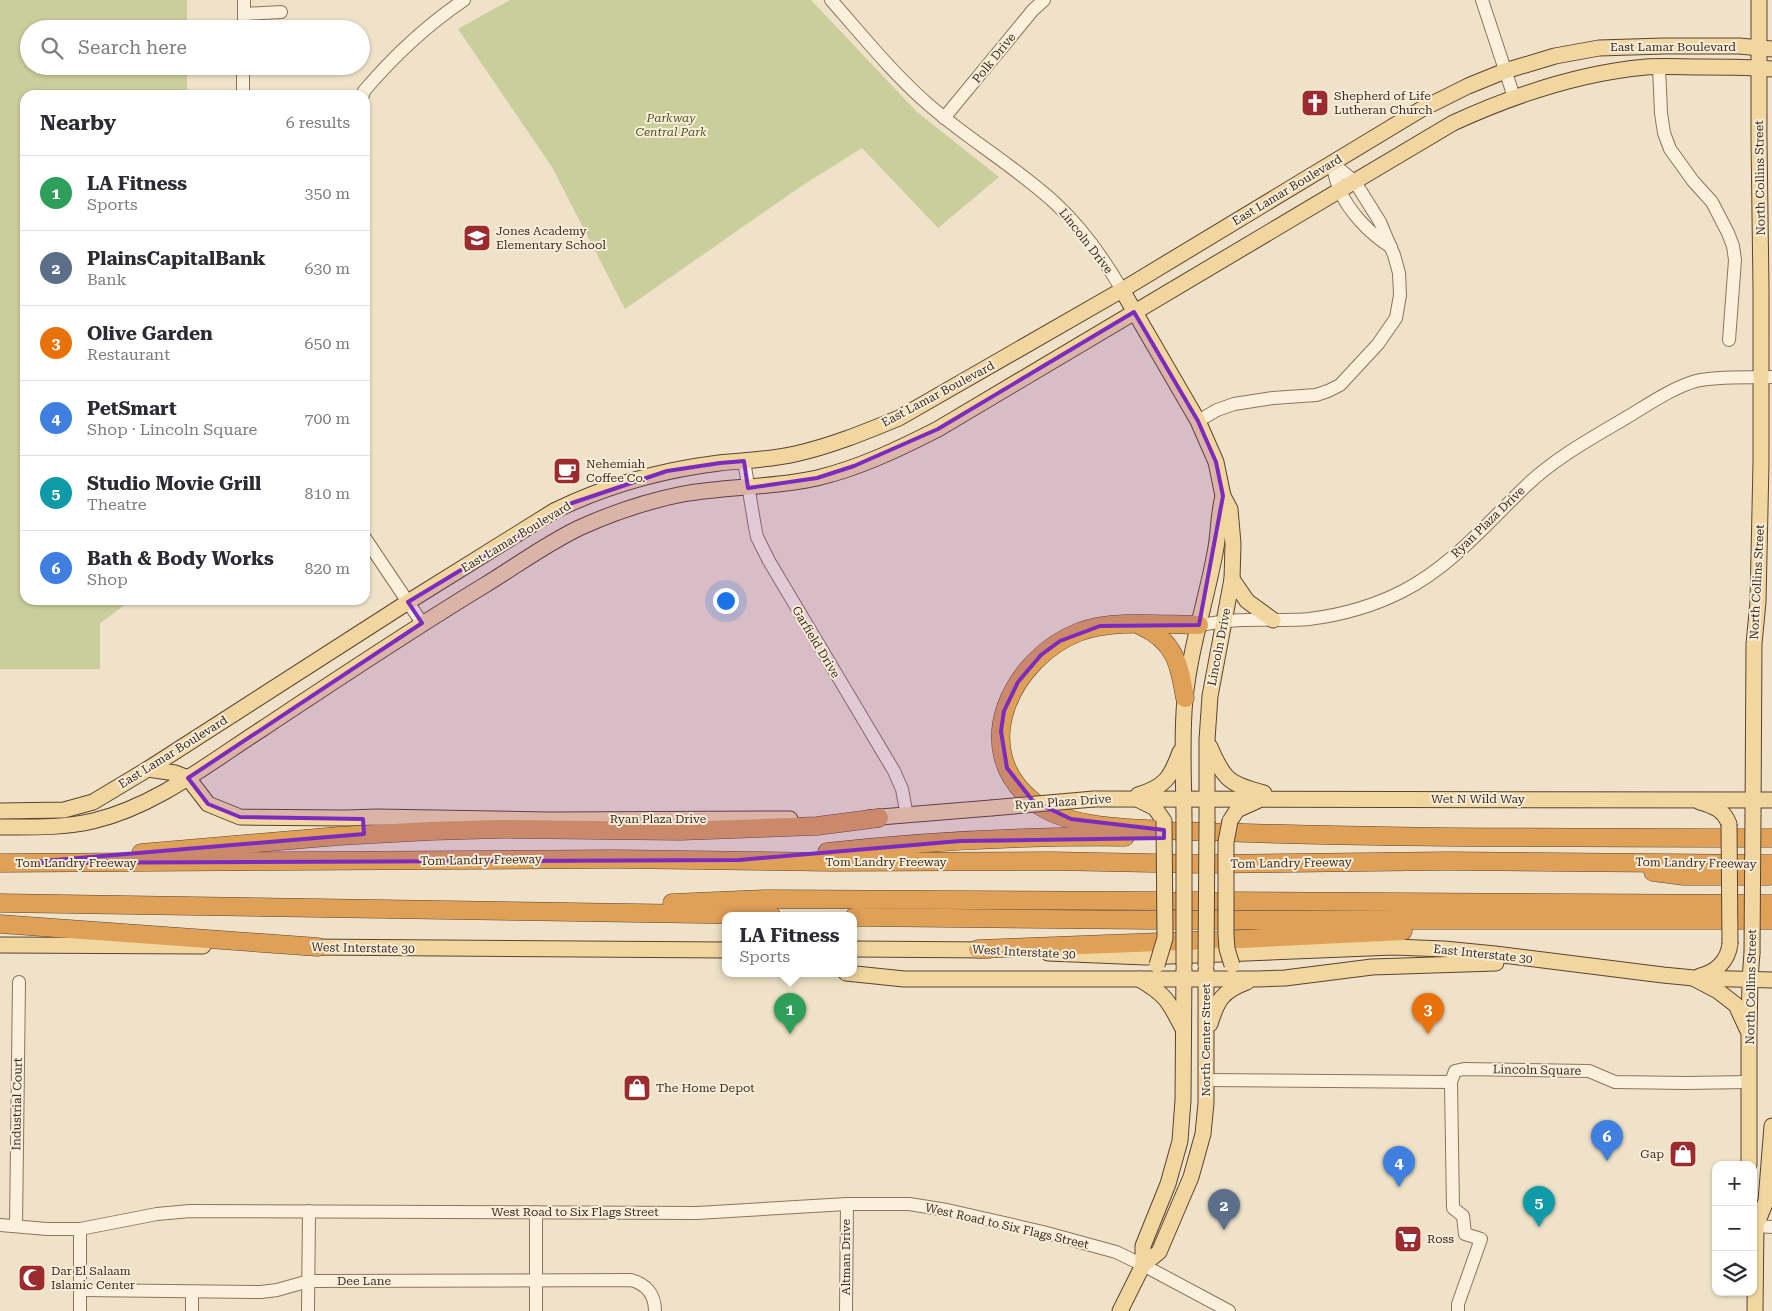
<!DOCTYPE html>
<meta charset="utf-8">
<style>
body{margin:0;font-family:"Roboto Serif",serif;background:#f7f7f7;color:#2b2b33}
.controls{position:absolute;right:15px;bottom:15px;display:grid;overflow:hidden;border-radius:10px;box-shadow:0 1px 4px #0004}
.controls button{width:45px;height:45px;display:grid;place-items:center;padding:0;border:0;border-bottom:1px solid #e1e1e2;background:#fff;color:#2b2b33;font:25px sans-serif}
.you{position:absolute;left:725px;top:600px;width:18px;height:18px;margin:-12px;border:4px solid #fff;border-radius:50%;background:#1a73e8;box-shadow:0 0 0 8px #1a73e833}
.badge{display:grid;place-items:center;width:32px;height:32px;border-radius:50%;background:#1a73e8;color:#fff;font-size:16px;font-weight:700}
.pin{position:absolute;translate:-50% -41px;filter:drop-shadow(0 1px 2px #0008)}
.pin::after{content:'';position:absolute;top:26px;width:18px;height:15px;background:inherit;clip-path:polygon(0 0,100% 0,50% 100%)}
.popup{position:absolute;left:722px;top:912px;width:135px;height:65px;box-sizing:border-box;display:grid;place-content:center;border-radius:10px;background:#fff;filter:drop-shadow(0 1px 4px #0005);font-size:16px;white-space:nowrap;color:#7c7c81}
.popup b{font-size:19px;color:#2b2b33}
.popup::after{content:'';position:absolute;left:50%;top:100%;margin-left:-10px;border:10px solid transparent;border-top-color:#fff}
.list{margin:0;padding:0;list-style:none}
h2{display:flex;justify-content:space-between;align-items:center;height:65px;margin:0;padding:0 20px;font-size:21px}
h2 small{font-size:16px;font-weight:400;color:#7c7c81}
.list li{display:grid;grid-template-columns:32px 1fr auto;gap:15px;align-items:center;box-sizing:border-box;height:75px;padding:0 20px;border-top:1px solid #e1e1e2}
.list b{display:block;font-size:19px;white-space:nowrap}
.list p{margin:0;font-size:16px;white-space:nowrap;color:#7c7c81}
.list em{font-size:16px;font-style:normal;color:#7c7c81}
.icon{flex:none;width:28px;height:28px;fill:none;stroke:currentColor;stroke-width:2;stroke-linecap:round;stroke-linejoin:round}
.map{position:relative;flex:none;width:1772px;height:1311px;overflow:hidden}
.search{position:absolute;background:#fff;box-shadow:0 1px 4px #0004;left:20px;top:20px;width:350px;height:55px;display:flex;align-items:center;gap:12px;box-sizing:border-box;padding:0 18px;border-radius:28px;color:#7c7c81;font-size:19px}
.panel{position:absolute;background:#fff;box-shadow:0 1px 4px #0004;left:20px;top:90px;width:350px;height:515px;border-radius:15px}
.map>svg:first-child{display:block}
</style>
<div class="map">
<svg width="1772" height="1311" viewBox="0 0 1772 1311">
<rect width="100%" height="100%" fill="#efe2c8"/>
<g fill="#cace9b">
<polygon points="0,0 187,0 187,29 29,29 29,66 187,66 187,95 25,95 25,600 132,600 100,623 100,669 0,669"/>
<polygon points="510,0 811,0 917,112 999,177 938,228 862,148 800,187 625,309 552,167 458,29"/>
</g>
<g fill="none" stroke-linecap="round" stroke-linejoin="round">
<defs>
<g id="minor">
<path d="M831 0C863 36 893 74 929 105 969 140 1016 167 1055 203 1081 227 1104 259 1122 290"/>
<polyline points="1482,0 1514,97"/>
<polyline points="244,14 281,12"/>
<polyline points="244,29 244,0"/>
<polyline points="1659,67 1661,113 1664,133 1670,149 1693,181 1712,202 1728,233 1733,246 1735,260 1729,340"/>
<polyline points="243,95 243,66"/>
<path d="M363 95 364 91C393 57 427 25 464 0"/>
<polyline points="944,118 1033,10 1044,0"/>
<path d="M1332 163C1334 172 1336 181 1339 189 1349 212 1370 234 1391 247"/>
<polyline points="1198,421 1217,410 1234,404 1273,398 1316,395 1328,391 1340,385 1378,344 1396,318 1400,295 1399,273 1394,255 1380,222 1355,182 1332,163"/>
<polyline points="744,461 755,527 757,537 769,561 894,771 902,789 907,816"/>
<polyline points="365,538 422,623"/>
<path d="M1199 625C1214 623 1229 620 1244 620 1266 619 1287 621 1309 619 1341 615 1374 606 1403 591 1452 566 1487 523 1526 486 1556 457 1594 437 1629 416 1649 404 1674 387 1696 381 1718 376 1749 378 1772 377"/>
<polyline points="1206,1080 1451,1082"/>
<polyline points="536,1212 536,1311"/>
<polyline points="0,1225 47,1229 80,1229 157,1214 190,1211 697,1213 847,1204 909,1204 947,1210 1043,1232 1116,1252 1143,1265 1229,1311"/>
<polyline points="16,1226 19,982"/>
<polyline points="1756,1226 1772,1227"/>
<polyline points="80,1229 80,1311"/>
<path d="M81 1290 261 1292 277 1290 309 1281 631 1280C646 1284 655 1294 655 1311"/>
<polyline points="192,1311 192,1292"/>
<polyline points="308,1311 309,1211"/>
<polyline points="846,1311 847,1204"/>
<polyline points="1458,1311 1458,1304 1481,1239 1465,1234 1463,1216 1453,1208 1451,1082 1455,1071 1464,1069 1589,1071 1615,1082 1685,1083 1749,1082"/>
</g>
<g id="major">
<polyline points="1122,290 1198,421 1216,462 1223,496 1230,509 1233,544 1232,579 1210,696 1207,740 1207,821"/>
<polyline points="1232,579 1247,601 1273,620"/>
<path d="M1210 747C1224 780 1229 784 1264 793"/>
<polyline points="148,769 175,773 188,778 208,804 240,817 346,818 377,817 549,820 790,819"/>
<path d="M1138 795C1165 787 1171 777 1180 752"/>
<polyline points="1094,799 1772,800"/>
<polyline points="1139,800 1155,808 1164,821"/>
<path d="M1700 802C1714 806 1724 810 1729 824"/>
<path d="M0 811 64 810 93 802 148 769 408 602 554 511C605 486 662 470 719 463 744 460 770 460 795 454 831 446 865 432 899 418L1122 290 1420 110 1468 86 1505 71 1555 56 1599 48 1664 46H1739L1772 49"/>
<polyline points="1753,815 1754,644 1758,602 1761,463 1761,289 1759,139 1759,0"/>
<polyline points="868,818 991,808"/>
<path d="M1184 821C1184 781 1181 739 1185 699 1190 649 1206 601 1215 553 1219 534 1218 515 1223 496"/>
<polyline points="1230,821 1237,810 1257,801"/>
<path d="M0 827C30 827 64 828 93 821 156 806 209 763 262 729 336 680 409 631 485 585 516 566 546 544 579 528 612 513 647 501 683 494 727 486 773 488 817 478 859 468 899 449 938 429L1453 123C1514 95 1579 73 1646 67 1665 66 1684 67 1703 67 1726 67 1749 67 1772 69"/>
<polyline points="0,945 203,946"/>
<polyline points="306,947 726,950"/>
<polyline points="854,949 990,950"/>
<polyline points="1048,953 1145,957 1394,947 1444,949 1495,954 1663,975 1694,978 1772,980"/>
<polyline points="846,973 904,979 1257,979 1285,978 1372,967 1496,963"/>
<path d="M1700 976C1717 972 1728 960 1730 944"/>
<path d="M1139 979C1166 995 1168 1000 1182 1027"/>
<polyline points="1695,979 1718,991 1736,1005 1747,1029"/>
<path d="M1210 1024C1217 1001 1222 991 1247 982"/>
<polyline points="1749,1165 1749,1033 1750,979 1752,953"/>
<polyline points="1753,1218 1756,1226 1755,1311"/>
<polyline points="1756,1226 1766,1201 1772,1126"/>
<polyline points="1143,1265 1159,1252 1191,1177 1203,1134 1206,1103 1206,970"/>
<polyline points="1120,1311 1143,1265 1143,1246 1168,1184 1180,1141 1183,1100 1184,969"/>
</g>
<g id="highway">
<path d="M1141 626C1175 641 1179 664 1185 698"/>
<path d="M1168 830C1126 828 1066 828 1033 801 967 749 1012 658 1079 632 1112 619 1163 625 1199 625"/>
<polyline points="1177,831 1214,832"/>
<path d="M1222 832C1406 839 1589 837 1772 838"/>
<path d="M827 852C926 841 1026 836 1125 837"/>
<polyline points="141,853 339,836 431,831 500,829 680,831 817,826 879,818"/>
<polyline points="0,863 616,859 831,862 1051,861 1202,864 1448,861 1772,864"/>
<polyline points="1653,872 1684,876 1769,876"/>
<polyline points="1177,901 1212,901"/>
<polyline points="1221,901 1772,904"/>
<polyline points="0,903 771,915"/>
<polyline points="672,903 767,899 1168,901"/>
<polyline points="854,917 1151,920 1772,920"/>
<polyline points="0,924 318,947"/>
<polyline points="1221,940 1403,931"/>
<polyline points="978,949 1212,940"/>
</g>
</defs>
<use href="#minor" stroke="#8c745c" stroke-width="14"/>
<use href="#major" stroke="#5a4330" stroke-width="17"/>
<use href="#highway" stroke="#5a4330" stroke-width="19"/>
<use href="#minor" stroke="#faf0db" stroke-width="12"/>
<use href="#major" stroke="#f2d6a0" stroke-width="15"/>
<use href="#highway" stroke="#dfa058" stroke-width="18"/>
<defs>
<g id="major-bridge">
<polyline points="991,808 1094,799"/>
<polyline points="1230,821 1226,842 1226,935 1227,949 1232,965"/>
<polyline points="1729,824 1730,944"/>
<polyline points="1752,953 1753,815"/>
<polyline points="1157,965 1165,938 1164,821"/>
<polyline points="1184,966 1184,821"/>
<polyline points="1206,966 1207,821"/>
</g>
</defs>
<use href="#major-bridge" stroke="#5a4330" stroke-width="17" stroke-linecap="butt"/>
<use href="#major-bridge" stroke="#f2d6a0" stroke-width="15"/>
</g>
<path fill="#7b2cbf" fill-opacity="0.2" stroke="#7b2cbf" stroke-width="4" stroke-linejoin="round" d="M1134 312 1198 421 1216 462 1223 496 1199 625 1100 626 1060 641 1041 655 1018 682 1004 711 1001 731 1007 768 1033 801 1071 819 1164 830V838L960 841 739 860 20 863 364 834 363 819 240 817 208 804 188 778 422 623 408 602 572 503 667 471 720 463 744 461 748 488 817 478 854 466 938 429Z"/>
<defs>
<symbol id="church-square" viewBox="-11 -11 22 22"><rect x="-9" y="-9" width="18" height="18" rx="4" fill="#9c2b2f" stroke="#f7edd8"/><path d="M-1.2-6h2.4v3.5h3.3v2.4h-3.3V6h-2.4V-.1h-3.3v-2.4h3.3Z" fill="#fff"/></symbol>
<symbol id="school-square" viewBox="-11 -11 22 22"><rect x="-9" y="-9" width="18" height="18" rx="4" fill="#9c2b2f" stroke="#f7edd8"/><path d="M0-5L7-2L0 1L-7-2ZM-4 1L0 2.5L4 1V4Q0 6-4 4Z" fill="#fff"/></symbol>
<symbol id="cafe-square" viewBox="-11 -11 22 22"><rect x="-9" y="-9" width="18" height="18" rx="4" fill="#9c2b2f" stroke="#f7edd8"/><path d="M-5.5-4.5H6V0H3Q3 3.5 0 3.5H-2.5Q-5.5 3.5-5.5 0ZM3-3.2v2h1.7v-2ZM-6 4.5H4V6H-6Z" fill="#fff"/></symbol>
<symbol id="shop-square" viewBox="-11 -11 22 22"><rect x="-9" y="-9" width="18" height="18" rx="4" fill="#9c2b2f" stroke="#f7edd8"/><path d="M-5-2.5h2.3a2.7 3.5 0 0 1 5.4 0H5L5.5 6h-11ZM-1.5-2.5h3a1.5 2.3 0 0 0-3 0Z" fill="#fff"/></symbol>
<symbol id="supermarket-square" viewBox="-11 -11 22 22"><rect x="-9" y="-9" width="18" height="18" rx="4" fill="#9c2b2f" stroke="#f7edd8"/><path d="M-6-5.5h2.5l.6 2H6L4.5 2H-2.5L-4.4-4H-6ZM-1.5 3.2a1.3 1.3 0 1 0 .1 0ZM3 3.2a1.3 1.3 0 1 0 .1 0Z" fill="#fff"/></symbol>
<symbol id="mosque-square" viewBox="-11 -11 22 22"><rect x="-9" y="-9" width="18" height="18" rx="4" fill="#9c2b2f" stroke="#f7edd8"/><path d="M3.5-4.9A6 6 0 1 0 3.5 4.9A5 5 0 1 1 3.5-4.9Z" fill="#fff"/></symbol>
</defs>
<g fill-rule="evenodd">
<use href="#church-square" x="1299" y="87" width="32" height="32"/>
<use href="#school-square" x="461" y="222" width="32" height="32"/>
<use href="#cafe-square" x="551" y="455" width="32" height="32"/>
<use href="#shop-square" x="621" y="1072" width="32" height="32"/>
<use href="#shop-square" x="1667" y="1138" width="32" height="32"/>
<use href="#supermarket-square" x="1392" y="1223" width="32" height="32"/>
<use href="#mosque-square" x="16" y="1262" width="32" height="32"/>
</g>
<g text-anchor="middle" stroke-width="4" stroke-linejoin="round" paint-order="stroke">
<g font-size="12" fill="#3c2d20" stroke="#f7edd8">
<text x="1673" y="51">East Lamar Boulevard</text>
<text transform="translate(994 58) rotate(-51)" y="4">Polk Drive</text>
<text transform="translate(1760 178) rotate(-91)" y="4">North Collins Street</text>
<text transform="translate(1287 190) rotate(-31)" y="4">East Lamar Boulevard</text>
<text transform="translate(1086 241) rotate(52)" y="4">Lincoln Drive</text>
<text transform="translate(938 394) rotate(-28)" y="4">East Lamar Boulevard</text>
<text transform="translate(1488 522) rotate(-44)" y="4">Ryan Plaza Drive</text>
<text transform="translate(516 537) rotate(-31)" y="4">East Lamar Boulevard</text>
<text transform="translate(1757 582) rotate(-87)" y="4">North Collins Street</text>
<text transform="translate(816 642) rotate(59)" y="4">Garfield Drive</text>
<text transform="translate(1219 647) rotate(-79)" y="4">Lincoln Drive</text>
<text transform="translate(173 752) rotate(-32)" y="4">East Lamar Boulevard</text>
<text x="1478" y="803">Wet N Wild Way</text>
<text transform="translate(1063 802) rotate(-4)" y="4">Ryan Plaza Drive</text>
<text x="658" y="823">Ryan Plaza Drive</text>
<text transform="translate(481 860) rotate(-1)" y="4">Tom Landry Freeway</text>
<text x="886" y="866">Tom Landry Freeway</text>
<text x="76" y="867">Tom Landry Freeway</text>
<text transform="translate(1291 863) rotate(-1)" y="4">Tom Landry Freeway</text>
<text transform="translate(1696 863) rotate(1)" y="4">Tom Landry Freeway</text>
<text transform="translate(363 948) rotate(1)" y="4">West Interstate 30</text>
<text transform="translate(1024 952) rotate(3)" y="4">West Interstate 30</text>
<text transform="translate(1483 954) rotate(6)" y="4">East Interstate 30</text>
<text transform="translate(1751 987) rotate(-89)" y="4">North Collins Street</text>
<text transform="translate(1206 1040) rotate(-90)" y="4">North Center Street</text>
<text transform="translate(1537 1070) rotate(1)" y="4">Lincoln Square</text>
<text transform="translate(17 1104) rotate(-89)" y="4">Industrial Court</text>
<text x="575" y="1216">West Road to Six Flags Street</text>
<text transform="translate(1007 1226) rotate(13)" y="4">West Road to Six Flags Street</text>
<text transform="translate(846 1257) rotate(-90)" y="4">Altman Drive</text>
<text x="364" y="1285">Dee Lane</text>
</g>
<g font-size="12" fill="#3c2d20" stroke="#f7edd8" text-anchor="start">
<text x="1334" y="100">Shepherd of Life<tspan x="1334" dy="14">Lutheran Church</tspan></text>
<text x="496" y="235">Jones Academy<tspan x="496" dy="14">Elementary School</tspan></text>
<text x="586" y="468">Nehemiah<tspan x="586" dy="14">Coffee Co.</tspan></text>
<text x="656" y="1092">The Home Depot</text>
<text x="1664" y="1158" text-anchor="end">Gap</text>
<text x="1427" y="1243">Ross</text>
<text x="51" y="1275">Dar El Salaam<tspan x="51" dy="14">Islamic Center</tspan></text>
</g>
<g font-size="12" font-style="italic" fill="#4e5926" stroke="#f7edd8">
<text x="671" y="122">Parkway<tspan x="671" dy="14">Central Park</tspan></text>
</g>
</g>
</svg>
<div class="controls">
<button>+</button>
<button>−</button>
<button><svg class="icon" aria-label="layers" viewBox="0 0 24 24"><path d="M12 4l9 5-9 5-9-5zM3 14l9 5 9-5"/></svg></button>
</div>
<div class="you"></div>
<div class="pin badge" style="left:790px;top:1034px;background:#2e9e5b">1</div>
<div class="popup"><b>LA Fitness</b>Sports</div>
<div class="pin badge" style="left:1224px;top:1230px;background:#5c6f8a">2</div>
<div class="pin badge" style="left:1428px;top:1034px;background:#e8710a">3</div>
<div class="pin badge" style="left:1399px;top:1187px;background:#3f7fe0">4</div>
<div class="pin badge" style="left:1539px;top:1227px;background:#0f9aa8">5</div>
<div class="pin badge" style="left:1607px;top:1161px;background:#3f7fe0">6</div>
<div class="search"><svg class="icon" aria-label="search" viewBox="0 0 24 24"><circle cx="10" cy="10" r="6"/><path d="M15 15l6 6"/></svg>Search here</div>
<section class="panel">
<h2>Nearby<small>6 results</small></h2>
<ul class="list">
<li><span class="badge" style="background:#2e9e5b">1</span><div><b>LA Fitness</b><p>Sports</p></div><em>350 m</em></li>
<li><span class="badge" style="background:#5c6f8a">2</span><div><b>PlainsCapitalBank</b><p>Bank</p></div><em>630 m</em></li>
<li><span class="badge" style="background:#e8710a">3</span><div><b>Olive Garden</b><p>Restaurant</p></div><em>650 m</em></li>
<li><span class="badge" style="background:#3f7fe0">4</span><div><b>PetSmart</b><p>Shop · Lincoln Square</p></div><em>700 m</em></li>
<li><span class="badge" style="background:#0f9aa8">5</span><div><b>Studio Movie Grill</b><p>Theatre</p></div><em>810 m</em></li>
<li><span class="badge" style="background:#3f7fe0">6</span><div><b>Bath &amp; Body Works</b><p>Shop</p></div><em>820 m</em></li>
</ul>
</section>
</div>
